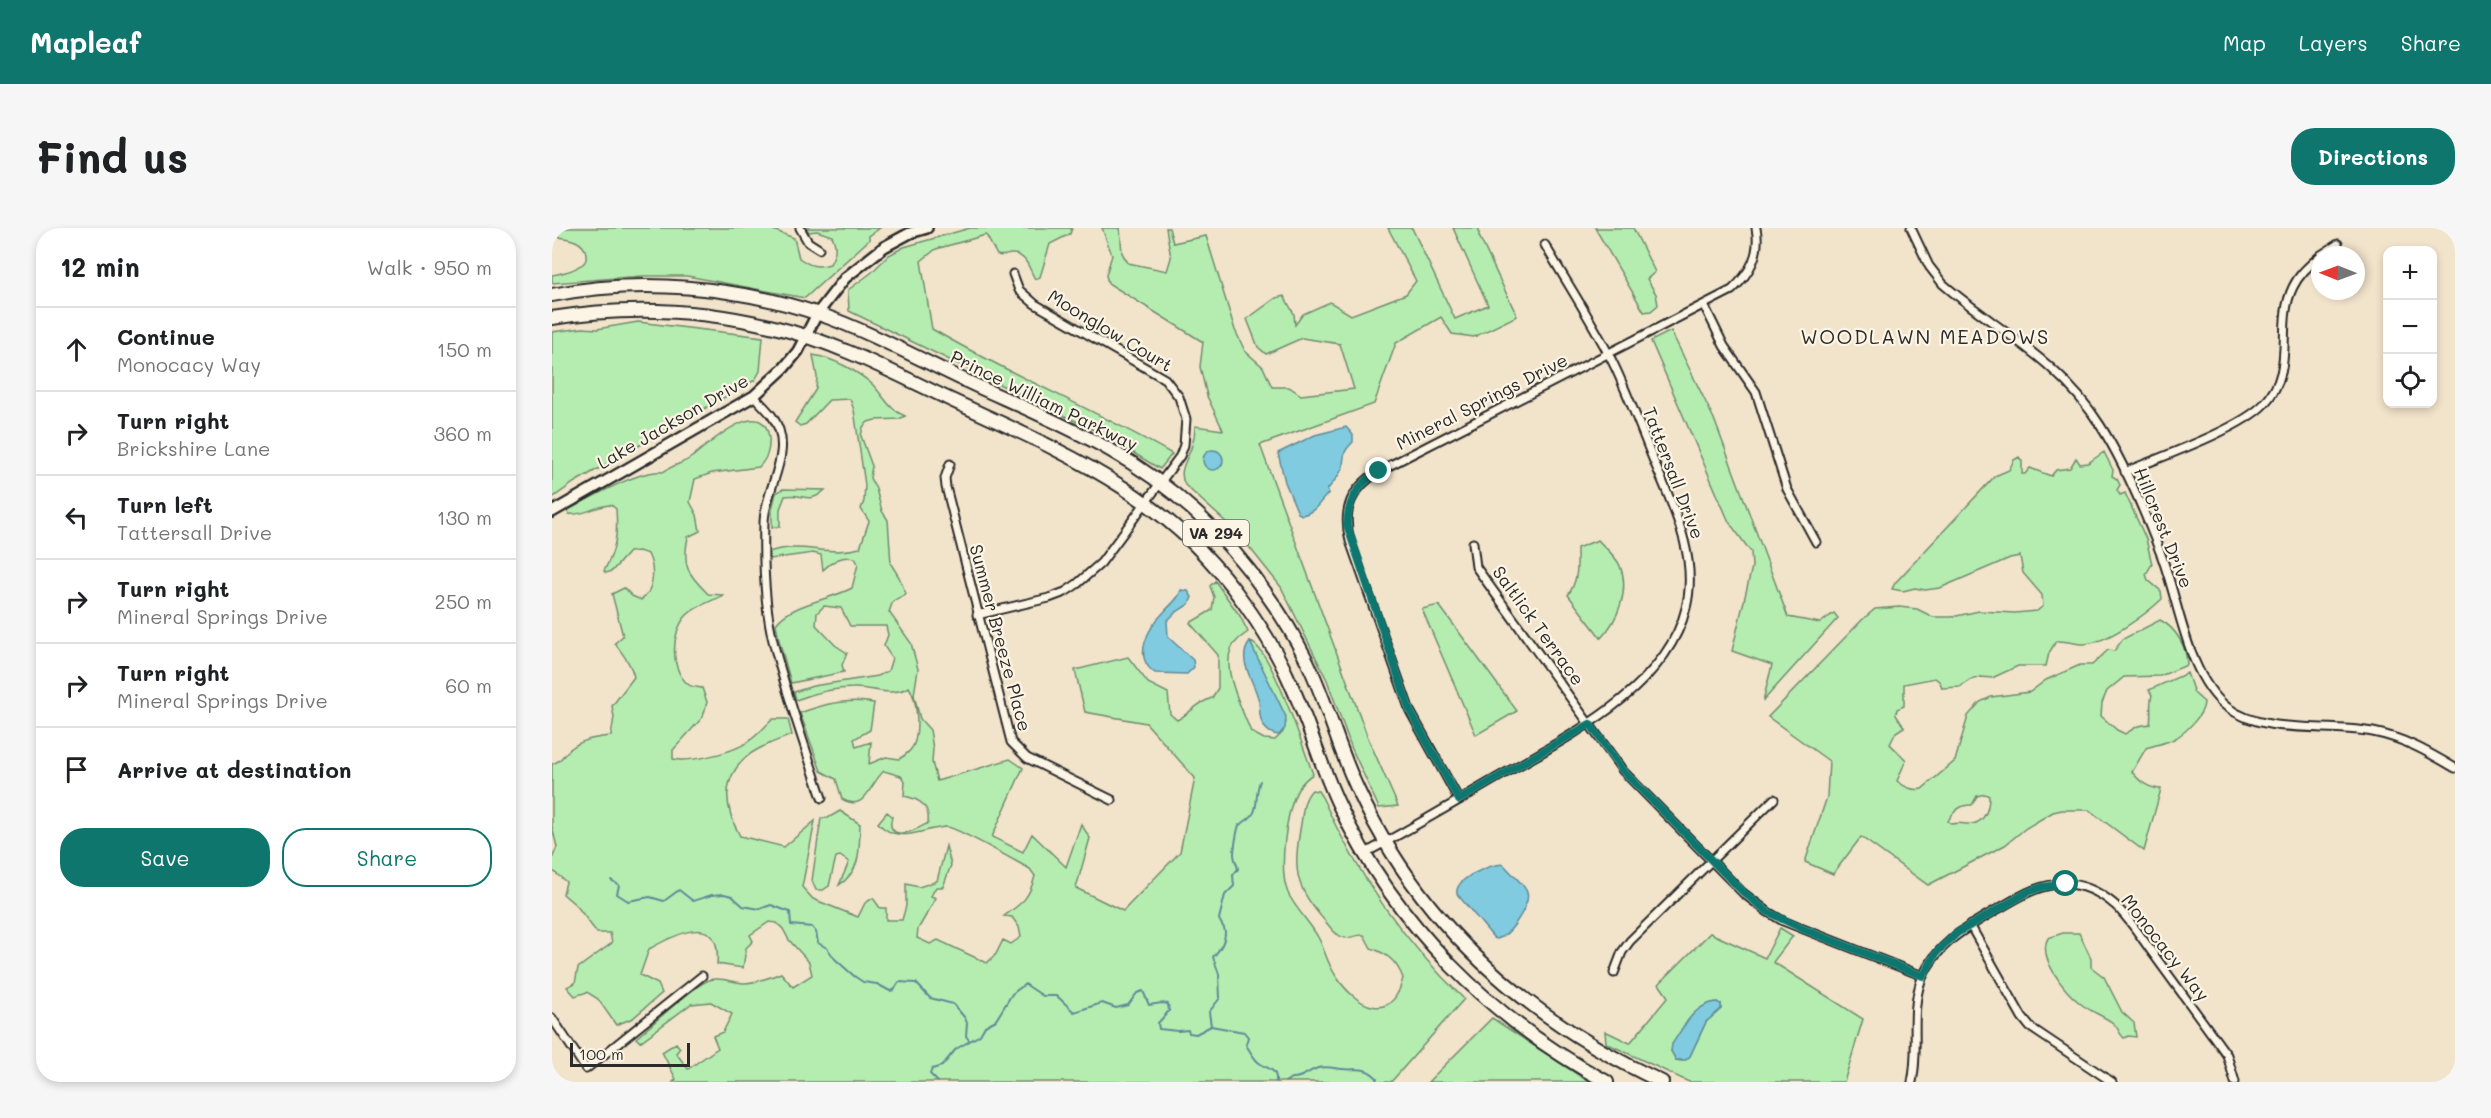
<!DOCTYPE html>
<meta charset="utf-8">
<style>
body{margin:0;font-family:Mali,sans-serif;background:#f6f6f6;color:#202124}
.controls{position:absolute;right:18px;top:18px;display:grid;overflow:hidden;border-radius:12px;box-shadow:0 3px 9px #0003}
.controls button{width:54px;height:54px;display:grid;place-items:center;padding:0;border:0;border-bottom:2px solid #e0e0e0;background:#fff;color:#202124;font:30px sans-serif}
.compass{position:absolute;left:1759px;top:18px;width:54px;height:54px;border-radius:50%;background:#fff;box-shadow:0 3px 9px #0003;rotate:271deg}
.scale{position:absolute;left:18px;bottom:15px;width:120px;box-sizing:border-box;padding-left:6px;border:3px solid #2b2b2b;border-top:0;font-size:16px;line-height:21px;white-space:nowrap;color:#2b2b2b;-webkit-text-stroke:4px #fcf5e5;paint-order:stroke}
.stop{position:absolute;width:18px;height:18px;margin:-14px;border:4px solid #0f766e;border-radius:50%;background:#fff}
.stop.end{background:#0f766e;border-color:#fff;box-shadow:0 2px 6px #0008}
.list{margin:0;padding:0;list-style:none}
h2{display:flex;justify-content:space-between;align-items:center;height:78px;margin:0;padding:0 24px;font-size:26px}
h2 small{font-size:20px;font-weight:400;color:#757577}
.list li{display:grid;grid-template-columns:39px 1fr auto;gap:18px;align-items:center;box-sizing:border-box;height:84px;padding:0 24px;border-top:2px solid #e0e0e0}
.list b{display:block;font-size:22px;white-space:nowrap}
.list p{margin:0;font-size:20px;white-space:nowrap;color:#757577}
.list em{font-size:20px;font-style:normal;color:#757577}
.actions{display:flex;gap:12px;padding:18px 24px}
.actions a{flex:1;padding:14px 0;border:2px solid #0f766e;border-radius:24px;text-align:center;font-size:21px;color:#0f766e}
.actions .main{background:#0f766e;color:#fff}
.icon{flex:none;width:33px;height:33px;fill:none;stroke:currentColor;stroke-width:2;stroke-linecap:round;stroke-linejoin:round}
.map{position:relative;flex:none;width:1903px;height:854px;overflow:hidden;border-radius:24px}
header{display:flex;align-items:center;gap:36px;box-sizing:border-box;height:84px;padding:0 30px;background:#0f766e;color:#fff}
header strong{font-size:28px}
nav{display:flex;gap:33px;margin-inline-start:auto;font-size:21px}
.intro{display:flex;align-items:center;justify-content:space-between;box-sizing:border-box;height:144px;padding:0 36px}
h1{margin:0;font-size:42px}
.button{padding:15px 27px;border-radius:24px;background:#0f766e;color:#fff;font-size:21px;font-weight:700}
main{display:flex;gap:36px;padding:0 36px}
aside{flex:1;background:#fff;border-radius:24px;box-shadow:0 3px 9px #0003}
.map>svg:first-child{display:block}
</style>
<header>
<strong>Mapleaf</strong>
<nav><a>Map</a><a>Layers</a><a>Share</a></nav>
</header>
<div class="intro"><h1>Find us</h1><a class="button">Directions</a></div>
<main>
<aside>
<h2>12 min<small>Walk · 950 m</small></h2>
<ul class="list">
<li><svg class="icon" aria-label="ahead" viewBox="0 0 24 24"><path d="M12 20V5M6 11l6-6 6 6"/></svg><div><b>Continue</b><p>Monocacy Way</p></div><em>150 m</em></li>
<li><svg class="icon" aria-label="right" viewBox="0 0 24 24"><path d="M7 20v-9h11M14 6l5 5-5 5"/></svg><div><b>Turn right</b><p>Brickshire Lane</p></div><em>360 m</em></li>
<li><svg class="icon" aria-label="left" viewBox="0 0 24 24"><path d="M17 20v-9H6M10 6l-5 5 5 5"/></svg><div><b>Turn left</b><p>Tattersall Drive</p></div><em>130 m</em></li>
<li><svg class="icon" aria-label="right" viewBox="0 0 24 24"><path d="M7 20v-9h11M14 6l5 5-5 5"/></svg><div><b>Turn right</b><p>Mineral Springs Drive</p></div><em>250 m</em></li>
<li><svg class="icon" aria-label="right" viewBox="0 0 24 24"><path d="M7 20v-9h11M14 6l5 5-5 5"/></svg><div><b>Turn right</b><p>Mineral Springs Drive</p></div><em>60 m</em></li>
<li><svg class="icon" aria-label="arrive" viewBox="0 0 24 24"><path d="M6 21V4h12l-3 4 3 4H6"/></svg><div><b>Arrive at destination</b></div></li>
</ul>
<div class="actions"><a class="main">Save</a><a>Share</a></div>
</aside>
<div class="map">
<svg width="1903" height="854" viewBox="0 0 1903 854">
<rect width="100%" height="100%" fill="#f2e3cb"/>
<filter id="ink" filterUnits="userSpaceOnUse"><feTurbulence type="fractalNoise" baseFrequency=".0167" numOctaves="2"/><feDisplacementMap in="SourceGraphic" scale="12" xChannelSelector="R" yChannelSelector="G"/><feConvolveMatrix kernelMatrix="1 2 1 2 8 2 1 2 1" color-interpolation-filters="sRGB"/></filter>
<g filter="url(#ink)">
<g fill="#b5edb0" stroke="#708c6e" stroke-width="1.5" fill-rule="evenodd">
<path d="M0 0H216L242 10 247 30C258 38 265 40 278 36 284 25 285 19 280 8L265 3 257 4 254 0H328L317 8V12L253 70 135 48H90L0 55V47C9 45 20 44 27 38 32 36 35 32 34 27 34 11 12 10 0 8Z"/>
<path d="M418 0H520L518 6 498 16 488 49 483 51C477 41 475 26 460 26 454 26 452 29 445 27L434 7 384 21 369 33 380 101C458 147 542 181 620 226L608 241 552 207 297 83 296 62 319 45 337 27 352 19Z"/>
<path d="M550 0H568L570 25 576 35 615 43 619 30 614 0H617L621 15 654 8 683 102 693 123 711 139 720 159H737L749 167 802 161 788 116 750 110 714 126 706 119 695 91 724 70 732 68 742 86 743 97 751 86 778 74 799 87 854 66 864 53 836 0H860L903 91 936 77 901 0H927V8L965 88 922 109 900 106 889 89 844 115 822 176 708 217 816 510 846 578 827 580 800 521 775 452 729 359 686 305 633 257C625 242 636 232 640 217 642 211 643 204 643 198L671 202 655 168 648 139 651 114 556 55 554 47 560 27Z"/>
<polygon points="1043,0 1081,0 1103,44 1095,51 1104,66 1106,77 1099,83 1092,84"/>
<polygon points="86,94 211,109 208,143 203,152 23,254 0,270 0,104 31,100 45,101"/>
<polygon points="1119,103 1162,191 1236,389 1268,395 1282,385 1286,390 1211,473 1220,437 1180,423 1200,339 1199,324 1177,294 1099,113"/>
<path d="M261 127C281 130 305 143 320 156 332 168 336 181 353 188L347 191 323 192 316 194 311 199 309 208 320 238 318 250 324 261 330 283 336 292 339 336 347 349 354 366 341 373 337 384 359 415 366 441 362 467 368 491 378 502 381 521 380 534 385 553 458 531 471 540 440 609 471 624 480 606 514 639 529 596 538 610 524 660 571 683 628 624 643 550 594 495 533 484 523 442 576 429 596 455 616 465 618 486 625 492C638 485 646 474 660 470L666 460V427L638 395 660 382 662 369 658 358 663 353 688 388 696 404C689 409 683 413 679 421 670 443 691 483 699 504L712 511 723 512 731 504 734 494 698 414C719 418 752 523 761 546 756 549 752 553 748 558 734 579 726 642 736 665 744 682 759 695 767 711 773 723 776 737 784 748 803 778 840 798 851 750 845 734 836 726 819 720L812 707C804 706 798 712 790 709 783 707 778 699 773 693 742 657 741 643 749 596 751 584 751 571 760 562L766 563 770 569C806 648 850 711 912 771L839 854H121L124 851 110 824 124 815 128 820 124 825 136 841 166 820 161 808 171 804 180 786 159 774 139 776 88 814 84 810C99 798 142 757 157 752 169 748 182 755 193 755 206 754 217 750 229 745L241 759 260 747 257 734 237 712 231 701 225 695 217 694 198 707 201 713 194 720 191 740 165 736C170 682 124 706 97 721L88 747 106 756 110 765 81 790 64 797 46 771 35 764 23 768 15 759 23 755 26 740 60 715 58 705H45L25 678 11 666 14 654 0 642V631L5 619 0 599V536C9 534 11 527 18 521 31 511 43 510 59 508L62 489 60 478 82 449C79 435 70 426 63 415L71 408 60 366 72 360 80 368 89 372C103 362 103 340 96 326L87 323 77 324 60 343 54 345 52 343C64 321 66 307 64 281L59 277C44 277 33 288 17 286L16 282C37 271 89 240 111 244 121 237 132 235 140 229 154 218 212 164 217 210 218 222 215 230 207 239L160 245 143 251 138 274 145 287 148 303 136 309C130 339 135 344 156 366L172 367C160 373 144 378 135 387 118 404 118 442 137 457 140 459 146 459 150 460L155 474 151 489 121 522V531C137 535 183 524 197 513 206 507 213 498 221 491H236L240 507C227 512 208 518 197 527 168 550 172 579 188 608L232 619 263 593 250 659 261 671 306 689 313 675 321 670 328 680H334V692H350L354 678V656L367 659 385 653 394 618 399 637 391 659H384L379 668 384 670 366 701 365 710 378 716 386 712 435 735 444 726 451 712 459 716 469 709 467 699 460 689 452 688C470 675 477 671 483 648L478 641C465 634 404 599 395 599 370 600 347 618 326 595L335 584 340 588C340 591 338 594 339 598 343 614 369 599 376 595 378 578 368 571 352 568L353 554 349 548 332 543C317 556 314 585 290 571L284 551 269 543 248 485C272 476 296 470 322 475L318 502 302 511 304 519 319 514 317 536 334 529 347 531C354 527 361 522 363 513 367 498 365 471 357 459 338 470 321 459 301 460 282 460 262 465 244 472L242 464 261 458 326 448 336 443 340 430 332 418 336 407 334 398H298L289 380 272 378 265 385 264 397 283 417 295 425 290 437 292 444 239 455 227 412 224 396C238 376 278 372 300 360L306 336 303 330C289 327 281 333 271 342L269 327 261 325 218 331 217 324C250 313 275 329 308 320L317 293 309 281 312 273 313 257 302 182 298 171 277 172 254 196 248 198 243 194 264 161 265 149Z"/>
<path d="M1552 224 1561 242 1560 248 1565 251 1568 257 1565 262 1568 267 1573 265 1594 311 1600 336 1594 346 1596 352 1609 363 1610 371C1593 387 1555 415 1532 416 1522 416 1515 412 1504 413L1497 425 1494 438H1466L1440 450 1429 449 1418 452 1408 459 1390 460 1388 454 1383 450 1352 456V478L1345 481 1344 487 1352 499 1344 504 1338 516 1354 532 1345 553C1353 559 1360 563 1370 561L1403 533 1416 488 1428 474 1439 469 1478 464 1494 452 1528 437H1540L1556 422 1562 423 1571 411 1608 392C1624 400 1635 419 1635 437L1608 448 1572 449 1555 463 1550 475 1549 488 1565 502 1573 506 1586 498 1598 496C1600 485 1597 477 1600 467L1597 462 1635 445 1642 465 1652 474C1652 487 1633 505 1622 511 1614 515 1603 517 1594 520L1580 544C1588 554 1596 560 1609 561L1592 623 1537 582H1510L1501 584 1474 600 1453 617 1376 657 1309 609 1281 646 1253 634 1275 569 1277 533 1216 489 1310 392 1323 381 1347 379 1365 381 1381 389H1400L1427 383 1463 385 1485 383 1491 378 1490 367 1471 345 1468 328 1458 330 1388 360 1373 362 1363 360 1351 363 1340 361 1343 355 1443 248 1457 242 1462 232 1467 229 1470 233V246H1473L1478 240 1499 248 1504 242 1518 240 1524 230 1528 236 1536 235ZM1433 566 1437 568C1437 579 1434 594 1420 596 1413 597 1409 594 1400 596L1396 593C1401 584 1409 576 1420 577L1425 568Z"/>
<path d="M231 261 273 262C257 277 252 265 233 268L228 281V298L220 300V281L224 265Z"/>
<path d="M1046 312C1053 320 1064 328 1068 338 1078 362 1066 392 1049 410L1016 367C1027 351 1025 338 1025 320Z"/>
<polygon points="887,377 965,483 924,507 870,381"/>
<path d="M288 583 308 596C307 621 310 642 287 657L297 634 288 628 284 629 277 658 271 662H264L260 653 269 590H276Z"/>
<path d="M1228 700 1241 708 1221 734 1311 791 1292 854H1137L1054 815 1053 803 1078 815 1116 769 1107 756 1158 705 1213 730ZM1169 776V781L1154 794 1138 828 1129 833 1124 832 1119 823Z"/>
<path d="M1511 705H1527L1539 730V739L1552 749 1570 784 1582 795 1584 809 1576 808 1572 810C1567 806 1566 799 1561 795 1552 788 1539 784 1529 776 1513 764 1485 729 1496 710Z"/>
<polygon points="940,790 1037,854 876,854"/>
</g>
<g fill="#80cbdf" stroke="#5e8b97" stroke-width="1.5">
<path d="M794 199 801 207V214C788 227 794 227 790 241 787 248 780 256 775 262L777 265C768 272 765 284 750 287L746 285 733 254 726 225 763 207Z"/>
<circle cx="661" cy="232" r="10"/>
<path d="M629 362 636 363 640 369 637 376 623 385 615 393 616 409 641 432 642 439 635 446 603 445C580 429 596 400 612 384 618 377 627 371 629 362Z"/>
<path d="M698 414 734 489 733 500 727 507C720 507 715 503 711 497 707 490 708 482 707 474 704 455 683 432 698 414Z"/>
<path d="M951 636C975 663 986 662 963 696 958 703 953 709 945 711L942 710 905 666C902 650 938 637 951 636Z"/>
<path d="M1164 774 1169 776V781L1154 794 1138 828 1134 832H1124L1119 823 1120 816C1132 799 1141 777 1164 774Z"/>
</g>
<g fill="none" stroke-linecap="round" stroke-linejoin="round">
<g stroke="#5e8b97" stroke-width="2">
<polyline points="59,652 67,657 65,666 76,673 98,669 112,673 127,662 141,673 160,667 172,666 180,668 191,678 208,681 219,677 238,684 239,697 260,699 264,704 266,715 275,720 283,731 302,748 311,754 325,756 338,763 342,762 347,754 364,755 378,770 401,776 413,790 415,795 414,808 417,812"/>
<path d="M659 798 657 784 668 770 667 746 661 729C667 723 676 710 672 700 670 697 668 694 667 691L673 667 682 658 681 647 686 641C685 635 682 632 682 626 682 620 685 603 687 597 712 584 700 575 708 553"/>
<path d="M386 854 378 846 380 841 390 838 404 821 428 807 433 798 444 792 460 766 473 756 491 768H505L522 784 550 775 564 780 576 777 585 765 591 763 597 777 610 775 616 776 617 783 606 795 607 801 626 803 636 802 637 805 644 806 659 798 692 804 696 809 694 817C698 823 701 829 706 834 715 842 725 839 724 854"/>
<path d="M733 854 739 850C750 851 756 843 766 840 775 838 781 840 790 841 804 843 813 837 825 850L824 854"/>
</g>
<defs>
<g id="minor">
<polyline points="248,0 256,14 267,21"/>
<path d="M1359 0 1377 38 1391 56C1446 103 1508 133 1548 197 1570 231 1593 285 1608 324 1627 371 1634 447 1675 479 1713 508 1776 495 1821 504 1852 510 1876 524 1903 540"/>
<polyline points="1769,27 1786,16"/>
<polyline points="1152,77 1172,118 1204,164 1235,261 1264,314"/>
<path d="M202 168C208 175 215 181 220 188 245 223 213 258 212 294 211 333 212 378 222 417 235 468 253 519 270 570"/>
<polyline points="398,236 393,250 394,259 459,514 475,530 560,572"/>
<path d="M1573 244C1608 229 1687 202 1712 176 1746 140 1722 98 1741 59 1747 46 1758 37 1768 28"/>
<polyline points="921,315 924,339 1071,543 1191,665 1216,684 1231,693 1371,748"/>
<polyline points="425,387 497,370 513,364 525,356 549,335 628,228 632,217 634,191 627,169 613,151 483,76 467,62 461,46"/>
<path d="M907 572 858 483 798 313C790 281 799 261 827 243L1180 62C1198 45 1209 26 1204 0"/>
<path d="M813 625C857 602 900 576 943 551 1011 511 1114 463 1134 380 1147 328 1120 277 1101 231 1089 201 1077 169 1063 139 1043 97 1016 57 993 17"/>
<polyline points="1418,697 1470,789 1478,799 1560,854"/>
<polyline points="1062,745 1070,724 1078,713 1222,571"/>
<polyline points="0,790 34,841 150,748"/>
<path d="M1360 854C1368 820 1357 784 1370 750 1385 715 1415 699 1446 681 1467 669 1488 655 1513 656 1532 656 1549 665 1563 677 1578 691 1590 711 1602 727 1626 760 1651 794 1675 827L1683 854"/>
</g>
<polyline id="tertiary" points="0,284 202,168 232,140 246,123 265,86 293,50 332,19 358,5 375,0"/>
<g id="trunk">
<path d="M0 67C87 50 184 58 267 86 322 105 374 135 427 159 471 179 516 198 558 222 619 256 674 307 713 364 729 386 743 409 755 433 775 474 786 520 806 562 869 698 975 791 1110 854"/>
<path d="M0 90C74 78 150 81 222 99 284 114 340 144 397 171 513 225 615 265 692 375 710 400 726 426 738 454 757 494 768 537 787 577 843 697 940 792 1055 854"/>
</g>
</defs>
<use href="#minor" stroke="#2b2b2b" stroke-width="11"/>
<use href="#tertiary" stroke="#2b2b2b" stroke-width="14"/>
<use href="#trunk" stroke="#2b2b2b" stroke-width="16"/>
<use href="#minor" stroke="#fcf5e5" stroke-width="7"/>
<use href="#tertiary" stroke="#fcf5e5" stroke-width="9"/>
<use href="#trunk" stroke="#fcf5e5" stroke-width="12"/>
</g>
</g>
<g fill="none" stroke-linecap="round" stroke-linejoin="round" filter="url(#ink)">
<path stroke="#0f766e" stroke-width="8" d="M827 243C806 256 796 272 795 297L858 483 907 572 1038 496 1071 543 1191 664 1216 684 1251 701 1371 748 1385 724 1405 705 1476 664 1490 659 1514 656"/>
</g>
<g text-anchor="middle" stroke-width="4.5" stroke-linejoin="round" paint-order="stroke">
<rect fill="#fcf5e5" stroke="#6a6863" stroke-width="1.5" x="631" y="292" width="66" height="26" rx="4.5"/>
<g font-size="16" font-weight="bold" fill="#2b2b2b">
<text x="664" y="311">VA 294</text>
</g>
<g font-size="18" fill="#2b2b2b" stroke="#fcf5e5">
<text transform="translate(558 103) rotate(31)" y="6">Moonglow Court</text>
<text transform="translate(492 173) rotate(26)" y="6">Prince William Parkway</text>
<text transform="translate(930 174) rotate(-27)" y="6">Mineral Springs Drive</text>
<text transform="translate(121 194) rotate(-30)" y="6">Lake Jackson Drive</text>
<text transform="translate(1121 245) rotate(69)" y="6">Tattersall Drive</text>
<text transform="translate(1611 300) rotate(68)" y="6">Hillcrest Drive</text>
<text transform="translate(986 398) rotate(54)" y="6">Saltlick Terrace</text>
<text transform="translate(448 410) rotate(75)" y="6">Summer Breeze Place</text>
<text transform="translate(1613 720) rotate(52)" y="6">Monocacy Way</text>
</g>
<g font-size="20" letter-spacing="1.5" fill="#2b2b2b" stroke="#fcf5e5">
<text x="1373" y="116">WOODLAWN MEADOWS</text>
</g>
</g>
</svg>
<div class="controls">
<button>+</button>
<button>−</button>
<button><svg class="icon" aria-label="locate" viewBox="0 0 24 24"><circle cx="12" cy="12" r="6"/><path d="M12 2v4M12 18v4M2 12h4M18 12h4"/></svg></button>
</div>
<svg class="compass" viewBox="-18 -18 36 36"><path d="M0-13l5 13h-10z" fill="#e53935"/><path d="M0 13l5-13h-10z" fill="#757577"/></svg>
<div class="scale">100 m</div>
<div class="stop" style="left:1514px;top:656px"></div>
<div class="stop end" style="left:827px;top:243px"></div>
</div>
</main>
